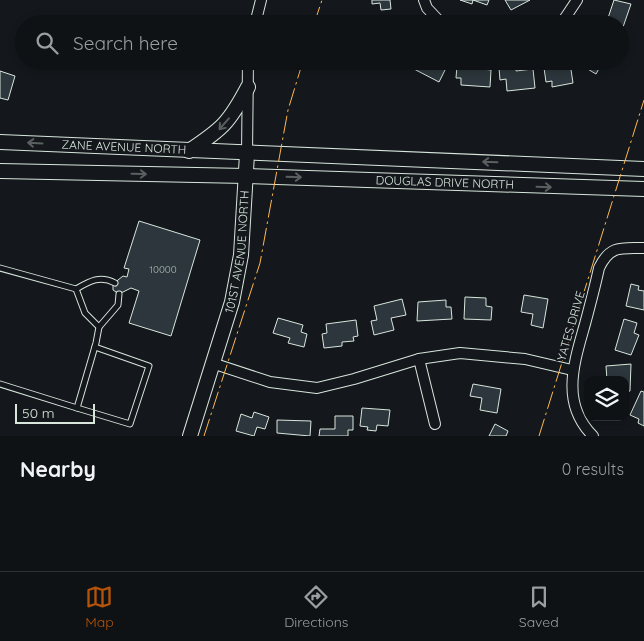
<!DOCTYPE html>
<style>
body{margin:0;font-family:Quicksand,sans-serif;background:#181b1e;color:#f1f3f6}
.controls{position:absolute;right:15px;bottom:15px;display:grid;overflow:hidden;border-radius:10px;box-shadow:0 2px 8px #0003}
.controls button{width:45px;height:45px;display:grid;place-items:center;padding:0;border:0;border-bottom:1px solid #2f3234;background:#0f1215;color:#f1f3f6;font:25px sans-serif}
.scale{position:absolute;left:15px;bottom:12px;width:80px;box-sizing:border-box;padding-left:5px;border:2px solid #d8e6dc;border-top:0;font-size:14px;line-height:18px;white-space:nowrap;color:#d8e6dc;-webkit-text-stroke:4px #14181c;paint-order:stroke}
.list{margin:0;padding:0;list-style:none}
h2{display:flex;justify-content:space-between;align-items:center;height:65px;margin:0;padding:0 20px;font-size:21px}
h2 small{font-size:16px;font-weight:400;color:#9b9ea0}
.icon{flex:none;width:28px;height:28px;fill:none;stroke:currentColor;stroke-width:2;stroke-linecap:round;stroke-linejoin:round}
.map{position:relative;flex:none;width:644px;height:436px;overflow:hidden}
.search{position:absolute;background:#0f1215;box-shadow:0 2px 8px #0003;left:15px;right:15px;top:15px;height:55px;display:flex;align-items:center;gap:12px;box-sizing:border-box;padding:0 18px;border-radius:28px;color:#9b9ea0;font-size:19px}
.sheet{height:135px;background:#0f1215}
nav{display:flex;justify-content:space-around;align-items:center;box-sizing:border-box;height:70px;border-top:1px solid #2f3234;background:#0f1215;font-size:14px;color:#9b9ea0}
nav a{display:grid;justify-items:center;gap:2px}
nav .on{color:#b45309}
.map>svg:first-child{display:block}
</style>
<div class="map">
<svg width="644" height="436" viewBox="0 0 644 436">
<rect width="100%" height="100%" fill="#14181c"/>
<g fill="#2c363c" stroke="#d8e6dc">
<polygon points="372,0 390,0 391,9 381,10 380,3 372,4"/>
<polygon points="460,0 489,0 487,5 473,0 472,4"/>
<polygon points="505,0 530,0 511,10"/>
<polygon points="614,0 631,4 622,30 620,24 606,24"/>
<polygon points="414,61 448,61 449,62 439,82 414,69 417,63"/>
<polygon points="591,61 615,61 610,68 602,63 596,74 586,68"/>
<polygon points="570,63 573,83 552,87 552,81 546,82 544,68"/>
<polygon points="457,66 491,70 490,87 461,85 461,78 456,78"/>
<polygon points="516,66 516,71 533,69 535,88 507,91 506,79 500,80 499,68"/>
<polygon points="0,71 15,76 8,100 0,98"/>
<polygon points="139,221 200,240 171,336 129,323 139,291 131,288 119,294 113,290 113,284 123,276 127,277 129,269 124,268"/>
<polygon points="631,284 639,286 638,290 644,291 644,310 626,306"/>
<polygon points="524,295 548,299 543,328 531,325 533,314 521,312"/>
<polygon points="465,297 486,298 486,306 492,307 491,320 464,319"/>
<polygon points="402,299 406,315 391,318 394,330 374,335 371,321 377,320 374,306"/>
<polygon points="446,300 446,307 451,307 452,319 417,321 418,302"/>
<polygon points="278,318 303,325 301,332 307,334 304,347 288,343 290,338 273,333"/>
<polygon points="624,319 637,323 634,333 639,335 631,355 615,350"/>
<polygon points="356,320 358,336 353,337 354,341 342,342 342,346 324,348 322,334 327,333 326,324"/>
<polygon points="631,364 630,391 625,392 625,380 607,380 606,366"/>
<polygon points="473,384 501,389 497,413 480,410 482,398 470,396"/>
<polygon points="641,391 644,392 644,426 638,423 639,419 630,415"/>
<polygon points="362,408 390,410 388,426 377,425 376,431 367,430 368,427 360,426"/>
<polygon points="254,412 269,417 265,429 257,427 254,436 236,431 241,414 252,418"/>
<polygon points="335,416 353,416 353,430 348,430 348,436 319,436 320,429 335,429"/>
<polygon points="277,420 311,421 310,436 277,433"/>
<polygon points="495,424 508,431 506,436 489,436"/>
</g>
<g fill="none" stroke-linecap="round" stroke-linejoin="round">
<defs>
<g id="lane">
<polyline points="0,268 76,289 85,313 99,327 96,343 77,408 0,384"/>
<path d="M76 289C90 281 100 275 115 283"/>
<polyline points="99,327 118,305 119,294"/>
<polyline points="77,408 130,424 149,366 95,347"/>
</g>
<g id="street">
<polyline points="424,0 427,8 442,24"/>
<polyline points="255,24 261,0"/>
<polyline points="558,24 563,21 577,0"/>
<polyline points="247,154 248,61"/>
<polyline points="419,359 435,424"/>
<polyline points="212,363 270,382 317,388 354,379 419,359 460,353 525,359 572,370"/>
<path d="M593 436C560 403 574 363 585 324 590 305 595 287 599 268 610 245 621 248 644 248"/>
</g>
<g id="secondary">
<path id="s1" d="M0 142 644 169"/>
<path d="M189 151C222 129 229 123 248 87"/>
<path id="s2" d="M0 171 246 176 644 189"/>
<path id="s3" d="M190 436 232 302 241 255 247 154"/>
</g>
</defs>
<use href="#lane" stroke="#d8e6dc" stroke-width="7"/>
<use href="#street" stroke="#d8e6dc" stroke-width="12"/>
<use href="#secondary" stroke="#d8e6dc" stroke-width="16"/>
<use href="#lane" stroke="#14181c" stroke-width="5"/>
<use href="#street" stroke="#14181c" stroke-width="10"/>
<use href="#secondary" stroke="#14181c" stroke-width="14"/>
<g stroke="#ffb74d" stroke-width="1" stroke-dasharray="18 4 2.5 4" stroke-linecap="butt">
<polyline points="314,24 322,0"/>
<polyline points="204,436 260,263 288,110 303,61"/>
<polyline points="539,436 644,100"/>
</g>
</g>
<defs><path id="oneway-shaft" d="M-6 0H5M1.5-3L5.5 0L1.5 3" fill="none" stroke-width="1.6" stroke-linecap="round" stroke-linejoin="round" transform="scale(1.25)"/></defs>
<g stroke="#59605f">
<use href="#oneway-shaft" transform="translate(224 124) rotate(131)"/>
<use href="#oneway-shaft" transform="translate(35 143) rotate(-177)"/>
<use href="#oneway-shaft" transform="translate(490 162) rotate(-178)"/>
<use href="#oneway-shaft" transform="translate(139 174) rotate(1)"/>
<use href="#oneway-shaft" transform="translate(294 177) rotate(2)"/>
<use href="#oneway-shaft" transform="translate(544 187) rotate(2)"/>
</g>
<g text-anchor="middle" stroke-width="4" stroke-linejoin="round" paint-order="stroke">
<g font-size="10" fill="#adbab4">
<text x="163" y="273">10000</text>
</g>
<g font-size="12" fill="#d8e6dc" stroke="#14181c">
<text dy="4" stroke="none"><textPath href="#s1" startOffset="124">ZANE AVENUE NORTH</textPath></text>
<text dy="4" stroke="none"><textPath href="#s2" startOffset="445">DOUGLAS DRIVE NORTH</textPath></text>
<text dy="4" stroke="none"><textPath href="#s3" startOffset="191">101ST AVENUE NORTH</textPath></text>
<text transform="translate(571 326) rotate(-74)" y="4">YATES DRIVE</text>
</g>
</g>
</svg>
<div class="controls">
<button><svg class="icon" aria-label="layers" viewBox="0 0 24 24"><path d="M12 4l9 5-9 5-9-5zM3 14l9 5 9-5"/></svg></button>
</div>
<div class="scale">50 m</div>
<div class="search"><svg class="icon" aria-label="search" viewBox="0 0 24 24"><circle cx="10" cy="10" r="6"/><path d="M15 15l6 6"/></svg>Search here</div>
</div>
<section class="sheet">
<h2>Nearby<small>0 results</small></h2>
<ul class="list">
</ul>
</section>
<nav>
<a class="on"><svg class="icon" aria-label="map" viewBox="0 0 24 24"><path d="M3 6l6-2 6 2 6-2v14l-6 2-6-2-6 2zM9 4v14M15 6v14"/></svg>Map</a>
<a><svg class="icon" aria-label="directions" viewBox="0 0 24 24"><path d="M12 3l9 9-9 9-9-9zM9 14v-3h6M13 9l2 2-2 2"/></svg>Directions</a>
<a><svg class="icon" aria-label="saved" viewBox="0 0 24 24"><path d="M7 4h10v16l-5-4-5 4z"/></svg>Saved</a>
</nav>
